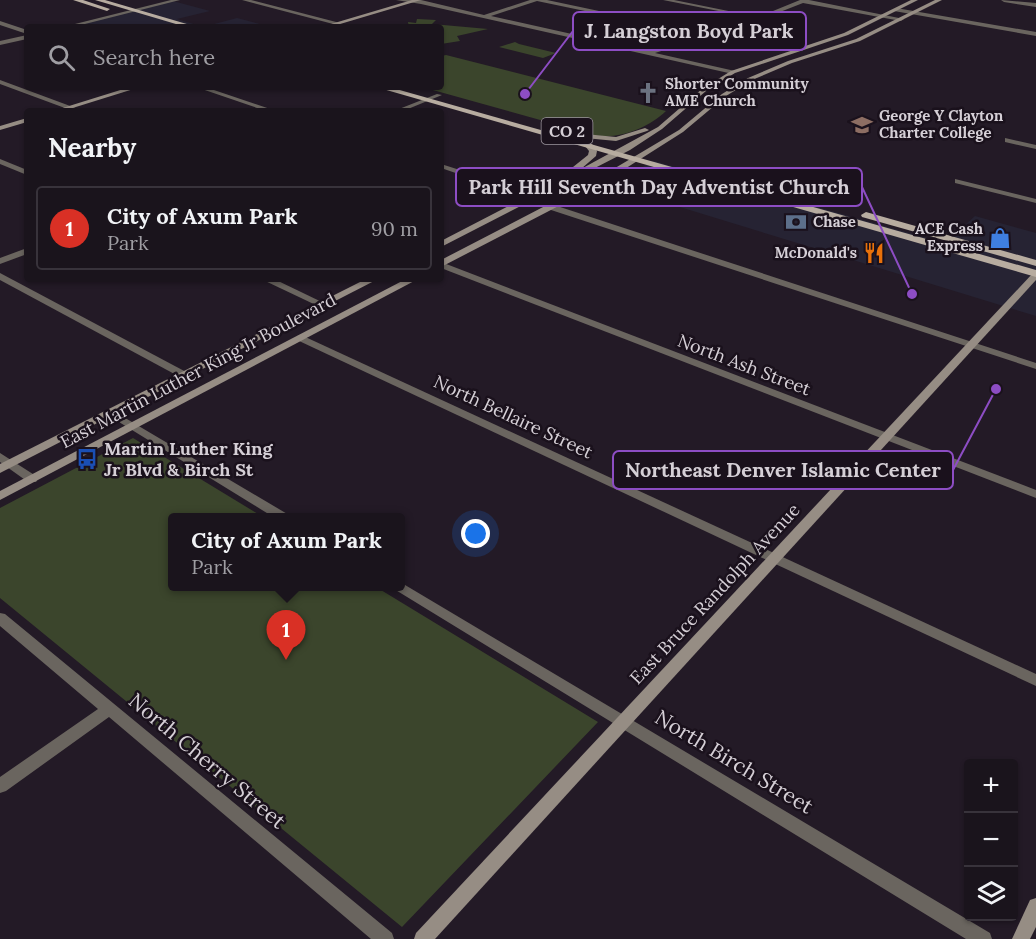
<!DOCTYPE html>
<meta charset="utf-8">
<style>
body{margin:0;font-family:Lora,serif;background:#231d25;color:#f1f3f6}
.controls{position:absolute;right:18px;bottom:18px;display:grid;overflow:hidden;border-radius:6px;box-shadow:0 2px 4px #0004}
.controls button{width:54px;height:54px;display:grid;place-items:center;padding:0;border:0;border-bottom:2px solid #38333b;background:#1a141c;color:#f1f3f6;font:30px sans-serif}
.you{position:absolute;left:476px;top:534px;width:21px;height:21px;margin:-15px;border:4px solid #fff;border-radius:50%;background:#1a73e8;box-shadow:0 0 0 9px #1a73e833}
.badge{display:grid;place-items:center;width:39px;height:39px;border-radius:50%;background:#d93025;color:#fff;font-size:20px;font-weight:700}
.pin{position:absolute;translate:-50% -50px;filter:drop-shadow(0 2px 3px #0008)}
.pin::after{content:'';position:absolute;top:32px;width:21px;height:18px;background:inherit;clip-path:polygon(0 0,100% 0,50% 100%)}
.popup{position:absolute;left:168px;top:513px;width:237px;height:78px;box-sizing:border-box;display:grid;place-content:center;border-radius:6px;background:#1a141c;filter:drop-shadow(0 2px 4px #0005);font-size:20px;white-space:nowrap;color:#9f9ea3}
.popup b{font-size:22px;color:#f1f3f6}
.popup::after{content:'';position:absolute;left:50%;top:100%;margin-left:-12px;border:12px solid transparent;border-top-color:#1a141c}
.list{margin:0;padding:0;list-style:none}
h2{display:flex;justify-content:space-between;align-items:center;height:78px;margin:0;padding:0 24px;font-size:26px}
h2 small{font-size:20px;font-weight:400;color:#9f9ea3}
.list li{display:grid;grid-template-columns:39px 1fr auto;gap:18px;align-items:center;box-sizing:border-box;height:84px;margin:0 12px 12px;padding:0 12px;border:2px solid #38333b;border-radius:6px}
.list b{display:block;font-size:22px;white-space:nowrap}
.list p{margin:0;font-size:20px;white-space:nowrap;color:#9f9ea3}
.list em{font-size:20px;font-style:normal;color:#9f9ea3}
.icon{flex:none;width:33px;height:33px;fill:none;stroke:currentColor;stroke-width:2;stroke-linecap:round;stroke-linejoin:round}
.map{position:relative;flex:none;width:1036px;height:939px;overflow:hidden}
.search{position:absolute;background:#1a141c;box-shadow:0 2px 4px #0004;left:24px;top:24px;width:420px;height:66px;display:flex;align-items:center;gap:15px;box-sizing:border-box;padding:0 21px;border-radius:6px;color:#9f9ea3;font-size:22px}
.panel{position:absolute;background:#1a141c;box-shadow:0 2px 4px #0004;left:24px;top:108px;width:420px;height:174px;border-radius:6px}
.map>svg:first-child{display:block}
</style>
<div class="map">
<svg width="1036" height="939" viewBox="0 0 1036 939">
<rect width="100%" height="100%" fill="#231a26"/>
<g fill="#262333">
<polygon points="173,1 210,11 177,19 203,27 237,18 271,27 92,27 80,23"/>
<polygon points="654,161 945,243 975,216 1036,233 1036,316 608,185"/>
</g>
<g fill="#3b452c">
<polygon points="417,19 436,20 432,24 488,29 457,36 460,41 441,44 441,27 409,27 408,22 416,23"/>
<polygon points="515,42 519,44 556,53 543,58 499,47"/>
<path d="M446 55 666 111C648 128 619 140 594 135L422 87H441V56Z"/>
<polygon points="133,438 263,517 172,518 172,586 376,587 598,722 402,927 0,598 0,508"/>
</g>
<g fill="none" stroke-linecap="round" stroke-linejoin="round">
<g fill="#6a655f" fill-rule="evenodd">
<polygon points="171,0 180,0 73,27 63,27"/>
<polygon points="242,0 251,0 340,23 337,25"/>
<polygon points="396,0 421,0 484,15 530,0 547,0 703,33 700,35 537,1 491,16 648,51 754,18 663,0 674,0 758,17 800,0 809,0 904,19 901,21 803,3 762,19 655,53 735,71 733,74 421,4"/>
<polygon points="1001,0 1036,3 1036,7 1004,2"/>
<polygon points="896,8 1036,32 1036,36 894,11"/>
<polygon points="0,21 27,30 27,34 0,25"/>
<polygon points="27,35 27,39 0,45 0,41"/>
<polygon points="0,80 81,110 82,111 73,111 0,84"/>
<polygon points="196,87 205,87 276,111 266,111"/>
<polygon points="437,94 442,95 403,111 394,111"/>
<polygon points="1005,138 1036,145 1036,149 1005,142"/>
<polygon points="0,159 27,170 27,175 0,164"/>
<polygon points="441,164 538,195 539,197 532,199 441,168"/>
<polygon points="955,179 1036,199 1036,203 955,183"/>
<polygon points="548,205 554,205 1036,363 1036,369 548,209"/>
<polygon points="27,248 27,254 0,264 0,258"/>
<polygon points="441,262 1036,490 1036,498 441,268"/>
<polygon points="0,273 188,373 189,375 184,378 180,377 0,280"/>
<polygon points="261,279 274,279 328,305 326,307 320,307"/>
<polygon points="301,335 1036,674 1036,686 297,340 297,336"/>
<polygon points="110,409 289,515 291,518 275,518 106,414 104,412"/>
<polygon points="0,453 36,476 38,479 36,482 28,482 0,462"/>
<polygon points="400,582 990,933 992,939 966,939 394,589 392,586 400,586"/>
<polygon points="0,613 5,614 392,933 394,939 371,939 109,717 6,791 0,793 0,777 98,709 0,626"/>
</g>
<g fill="#968d84" fill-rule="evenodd">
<polygon points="412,0 421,0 330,27 321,27"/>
<polygon points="911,0 918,0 848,35 735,73 706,91 662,129 630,150 441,247 441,241 576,171 573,171 573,167 588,155 589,151 585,146 586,144 592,144 597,151 596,156 581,169 658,127 702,89 731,71 844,33"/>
<polygon points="935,0 942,0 860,41 792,63 752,80 726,96 683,132 601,184 441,267 441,260 595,180 679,130 722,94 748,78 788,61 856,39"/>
<polygon points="130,87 140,87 63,111 53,111"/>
<polygon points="27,118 27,122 0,130 0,126"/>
<polygon points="645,128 649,130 647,131 616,141 585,138 581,136 585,134 616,137"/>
<polygon points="1036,272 1036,280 435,939 414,939 416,933 1033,273"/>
<polygon points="366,279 378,279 0,473 0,464"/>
<polygon points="406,279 418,279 0,500 0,491"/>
<polygon points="1036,898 1036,927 1030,939 1012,939 1030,900"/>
</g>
<g fill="#b7aca0" fill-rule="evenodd">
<polygon points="73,0 83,0 110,9 107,11"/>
<polygon points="95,0 105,0 197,27 186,27"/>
<polygon points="376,87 389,87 1036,270 1036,277"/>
<polygon points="866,212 1036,260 1036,266 862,217 861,215"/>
</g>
</g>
<defs>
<symbol id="church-bare" viewBox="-9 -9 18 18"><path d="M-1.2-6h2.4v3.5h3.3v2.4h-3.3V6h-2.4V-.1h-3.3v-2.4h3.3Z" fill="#6b7280" stroke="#1a111c" stroke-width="2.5" paint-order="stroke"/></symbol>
<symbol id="university-bare" viewBox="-9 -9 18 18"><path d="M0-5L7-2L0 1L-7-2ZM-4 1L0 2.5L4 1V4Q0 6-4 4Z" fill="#8d6e63" stroke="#1a111c" stroke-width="2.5" paint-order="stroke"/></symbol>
<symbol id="bank-bare" viewBox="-9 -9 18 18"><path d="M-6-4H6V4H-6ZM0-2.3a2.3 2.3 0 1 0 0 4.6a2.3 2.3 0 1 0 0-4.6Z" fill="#5c6f8a" stroke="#1a111c" stroke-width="2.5" paint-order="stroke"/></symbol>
<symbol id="shop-bare" viewBox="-9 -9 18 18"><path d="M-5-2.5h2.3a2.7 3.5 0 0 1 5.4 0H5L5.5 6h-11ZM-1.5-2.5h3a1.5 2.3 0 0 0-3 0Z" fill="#3f7fe0" stroke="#1a111c" stroke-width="2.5" paint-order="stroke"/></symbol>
<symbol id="restaurant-bare" viewBox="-9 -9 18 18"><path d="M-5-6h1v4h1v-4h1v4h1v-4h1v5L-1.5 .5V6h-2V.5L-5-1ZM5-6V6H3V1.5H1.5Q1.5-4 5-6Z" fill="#e8710a" stroke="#1a111c" stroke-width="2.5" paint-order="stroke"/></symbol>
<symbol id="bus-bare" viewBox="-9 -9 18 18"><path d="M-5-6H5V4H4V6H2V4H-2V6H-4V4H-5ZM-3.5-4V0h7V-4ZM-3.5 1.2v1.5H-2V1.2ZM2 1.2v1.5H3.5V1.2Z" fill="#1a4fb4" stroke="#1a111c" stroke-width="2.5" paint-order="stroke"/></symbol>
</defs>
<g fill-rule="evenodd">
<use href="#church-bare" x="633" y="78" width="30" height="30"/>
<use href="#university-bare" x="847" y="110" width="30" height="30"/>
<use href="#bank-bare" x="781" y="207" width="30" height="30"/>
<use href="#shop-bare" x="985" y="223" width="30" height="30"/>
<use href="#restaurant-bare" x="859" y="238" width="30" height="30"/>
<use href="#bus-bare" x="72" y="444" width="30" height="30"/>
</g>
<g text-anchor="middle" stroke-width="5" stroke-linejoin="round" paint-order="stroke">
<g font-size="15" font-weight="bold" fill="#d5cfd6" stroke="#1a111c" text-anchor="start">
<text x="665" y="89">Shorter Community<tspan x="665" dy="17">AME Church</tspan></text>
<text x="879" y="121">George Y Clayton<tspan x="879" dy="17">Charter College</tspan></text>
<text x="813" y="227">Chase</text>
<text x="983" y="234" text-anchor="end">ACE Cash<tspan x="983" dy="17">Express</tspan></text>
<text x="857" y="258" text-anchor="end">McDonald's</text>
</g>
<rect fill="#1a111c" stroke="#9d969e" stroke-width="1.5" x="541.5" y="118" width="51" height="26" rx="4.5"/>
<g font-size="16" font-weight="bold" fill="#d5cfd6">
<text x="567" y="137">CO 2</text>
</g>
<g font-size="18" fill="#d5cfd6" stroke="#1a111c">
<text transform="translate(744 365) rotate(21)" y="6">North Ash Street</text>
<text transform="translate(198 371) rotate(-28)" y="6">East Martin Luther King Jr Boulevard</text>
<text transform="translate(513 417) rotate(25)" y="6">North Bellaire Street</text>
<text transform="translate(715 594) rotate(-47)" y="6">East Bruce Randolph Avenue</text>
</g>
<g font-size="18" font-weight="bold" fill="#d5cfd6" stroke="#1a111c" text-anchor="start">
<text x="104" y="455">Martin Luther King<tspan x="104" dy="21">Jr Blvd &amp; Birch St</tspan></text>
</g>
<g font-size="21" fill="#d5cfd6" stroke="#1a111c">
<text transform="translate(207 761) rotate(40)" y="7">North Cherry Street</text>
<text transform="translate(734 762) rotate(31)" y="7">North Birch Street</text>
</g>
</g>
<path fill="none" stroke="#8d4dc4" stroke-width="2" d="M525 94L573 31M912 294L862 187M996 389L953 470"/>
<g fill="#8d4dc4" stroke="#1a111c" stroke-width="2">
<circle cx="525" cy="94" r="6"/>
<circle cx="912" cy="294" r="6"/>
<circle cx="996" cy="389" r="6"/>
</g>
<g fill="#1a111c" stroke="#8d4dc4" stroke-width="2">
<rect x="573" y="12" width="233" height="38" rx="6"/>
<rect x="456" y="168" width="406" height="38" rx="6"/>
<rect x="613" y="451" width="340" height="38" rx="6"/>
</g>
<g font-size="20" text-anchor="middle" font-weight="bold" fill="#d5cfd6">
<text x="689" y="38">J. Langston Boyd Park</text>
<text x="659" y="194">Park Hill Seventh Day Adventist Church</text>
<text x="783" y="477">Northeast Denver Islamic Center</text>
</g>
</svg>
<div class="controls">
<button>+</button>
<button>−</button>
<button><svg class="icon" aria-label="layers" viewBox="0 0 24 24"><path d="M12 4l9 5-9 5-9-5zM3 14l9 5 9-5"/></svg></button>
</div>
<div class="you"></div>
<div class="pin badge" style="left:286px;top:660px">1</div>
<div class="popup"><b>City of Axum Park</b>Park</div>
<div class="search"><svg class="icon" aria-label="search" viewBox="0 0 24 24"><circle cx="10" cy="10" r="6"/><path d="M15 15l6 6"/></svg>Search here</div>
<section class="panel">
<h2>Nearby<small></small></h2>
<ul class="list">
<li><span class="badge">1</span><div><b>City of Axum Park</b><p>Park</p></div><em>90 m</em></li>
</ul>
</section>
</div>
